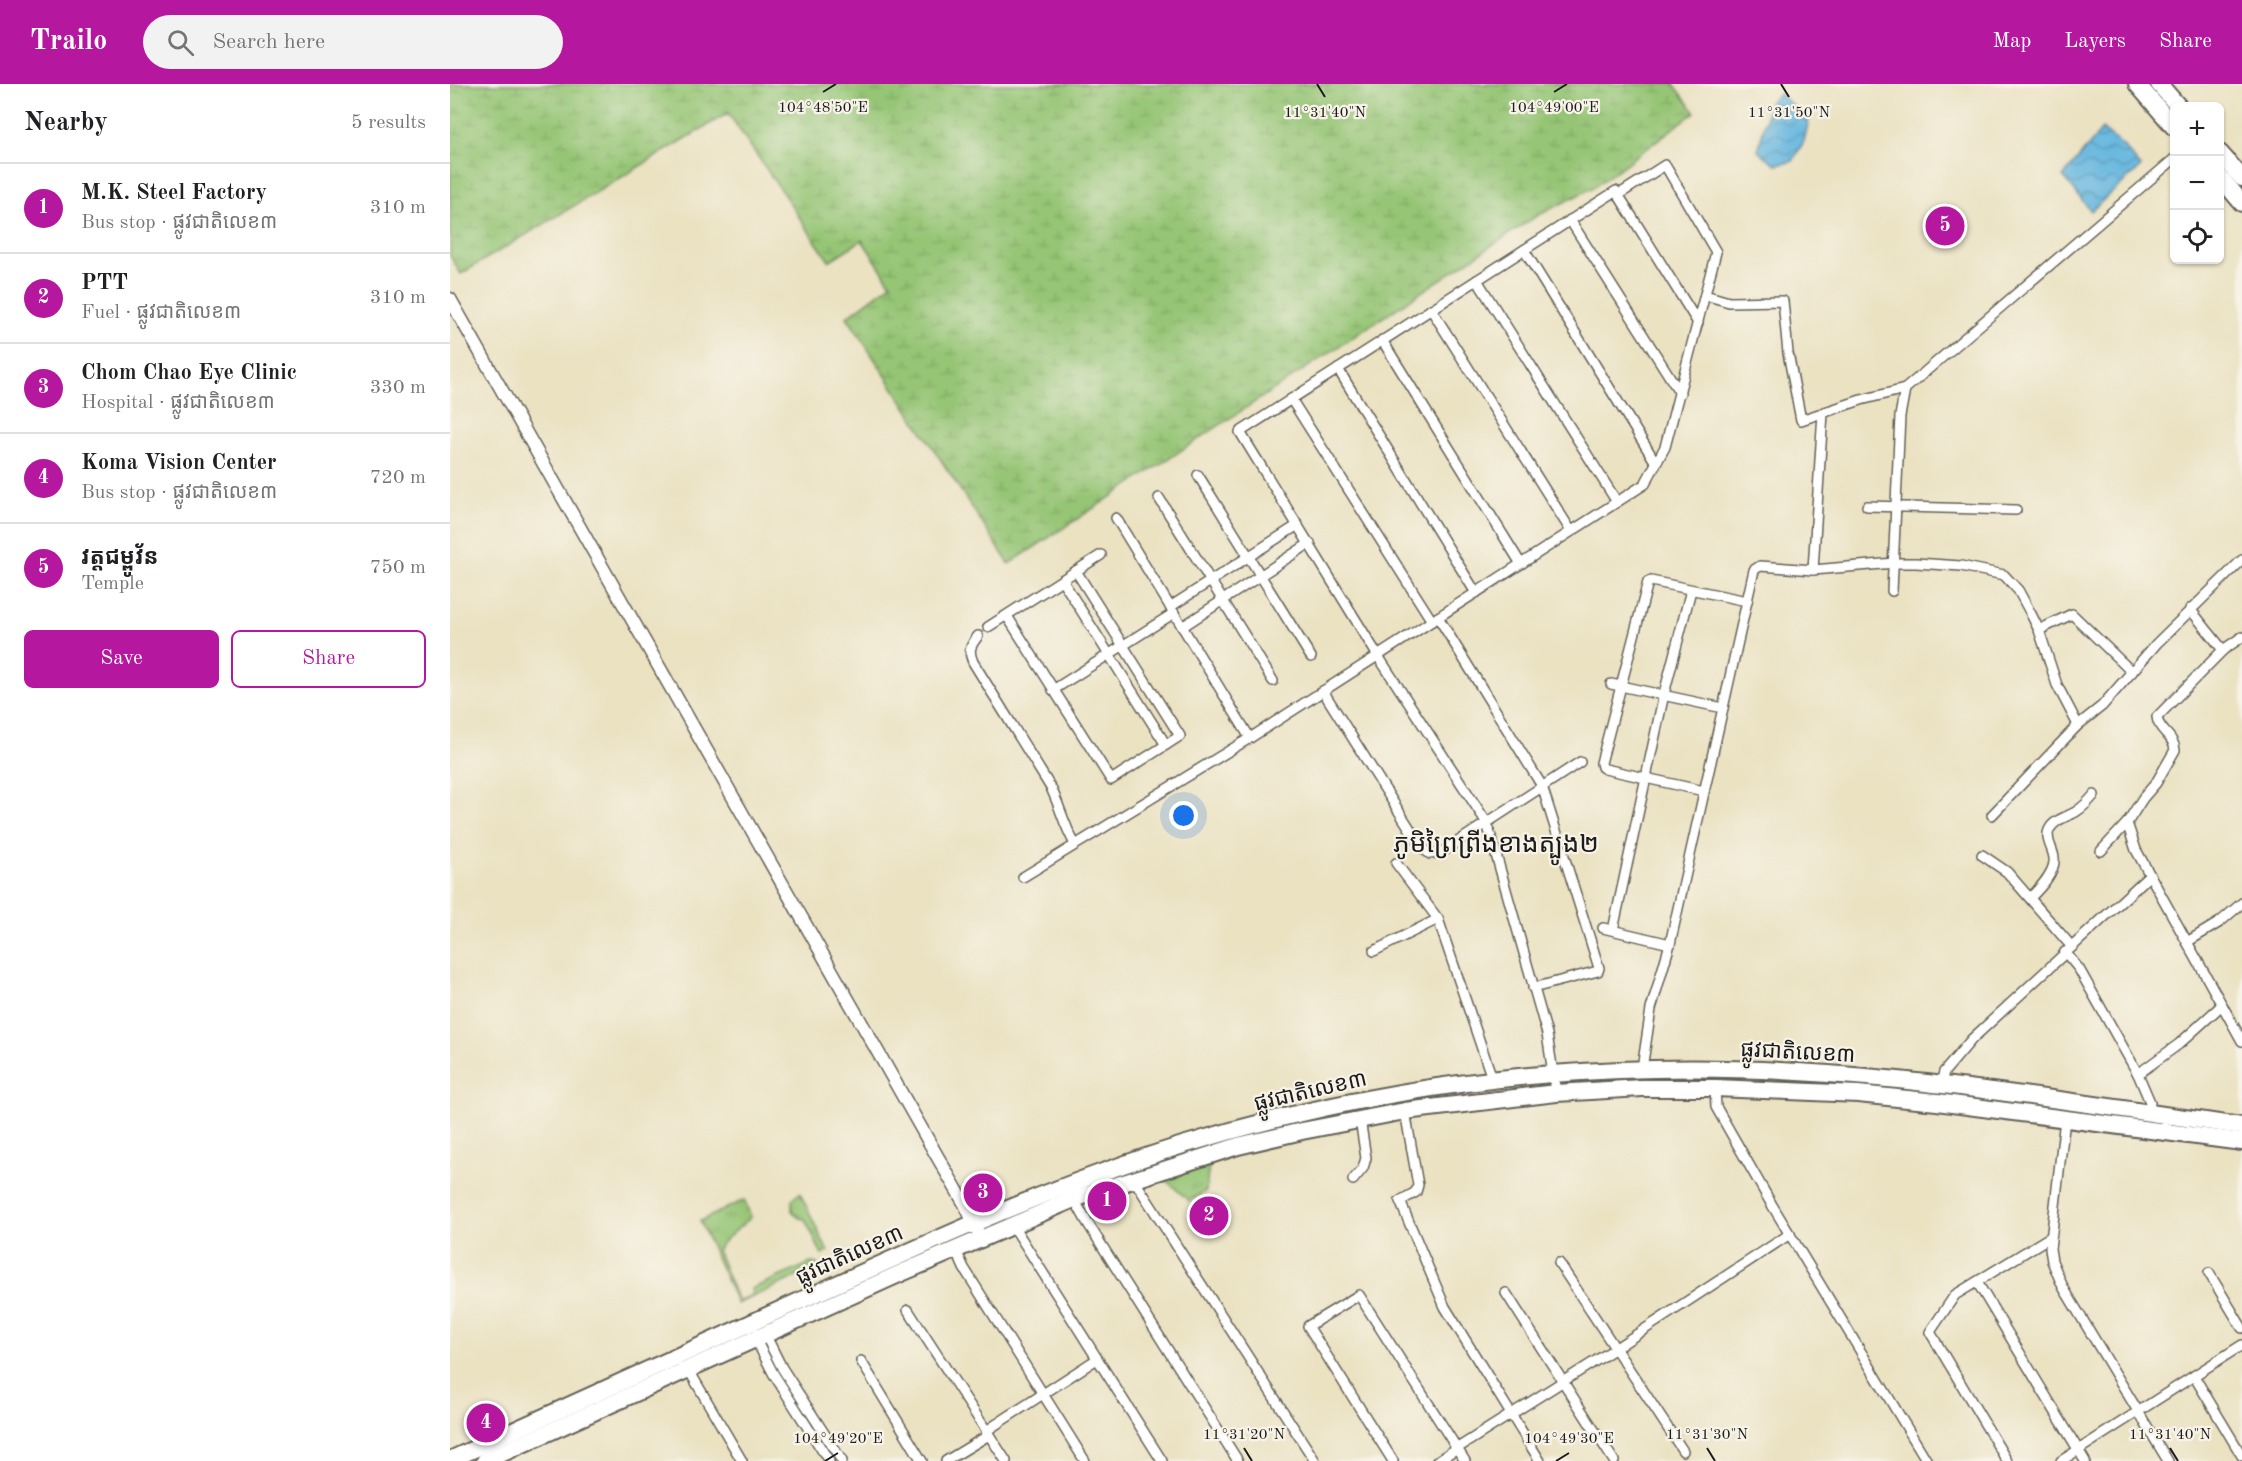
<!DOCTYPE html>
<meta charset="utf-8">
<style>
body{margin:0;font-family:"Old Standard TT","Noto Sans Khmer",serif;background:#f2f2f2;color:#202124}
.controls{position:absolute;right:18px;top:18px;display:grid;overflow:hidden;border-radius:9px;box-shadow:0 2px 4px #0004}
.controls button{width:54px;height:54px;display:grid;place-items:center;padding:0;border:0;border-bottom:2px solid #e0e0e0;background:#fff;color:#202124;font:30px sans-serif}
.you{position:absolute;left:734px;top:732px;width:21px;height:21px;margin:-15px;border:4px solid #fff;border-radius:50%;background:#1a73e8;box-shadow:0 0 0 9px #1a73e833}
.badge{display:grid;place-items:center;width:39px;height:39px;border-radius:50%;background:#b5179e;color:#fff;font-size:20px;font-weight:700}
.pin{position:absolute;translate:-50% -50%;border:3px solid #fff;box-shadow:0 2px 6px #0006}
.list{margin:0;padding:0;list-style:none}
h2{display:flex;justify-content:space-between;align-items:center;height:78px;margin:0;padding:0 24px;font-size:26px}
h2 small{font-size:20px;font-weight:400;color:#757577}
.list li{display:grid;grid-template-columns:39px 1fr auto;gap:18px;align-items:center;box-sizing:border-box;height:90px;padding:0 24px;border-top:2px solid #e0e0e0}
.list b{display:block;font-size:22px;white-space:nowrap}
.list p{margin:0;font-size:20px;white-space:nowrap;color:#757577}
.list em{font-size:20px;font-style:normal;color:#757577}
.actions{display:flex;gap:12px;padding:18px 24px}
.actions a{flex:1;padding:14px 0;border:2px solid #b5179e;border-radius:9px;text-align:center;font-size:21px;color:#b5179e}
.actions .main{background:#b5179e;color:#fff}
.icon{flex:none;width:33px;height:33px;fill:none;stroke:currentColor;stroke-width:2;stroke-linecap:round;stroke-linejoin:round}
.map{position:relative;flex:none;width:1792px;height:1377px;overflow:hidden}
header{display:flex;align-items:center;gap:36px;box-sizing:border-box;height:84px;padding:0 30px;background:#b5179e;color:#fff}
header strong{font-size:28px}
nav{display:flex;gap:33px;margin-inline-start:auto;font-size:21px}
.search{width:420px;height:54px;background:#f2f2f2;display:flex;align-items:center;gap:15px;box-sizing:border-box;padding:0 21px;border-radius:33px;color:#757577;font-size:22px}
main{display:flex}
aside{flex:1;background:#fff}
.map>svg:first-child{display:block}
</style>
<header>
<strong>Trailo</strong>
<div class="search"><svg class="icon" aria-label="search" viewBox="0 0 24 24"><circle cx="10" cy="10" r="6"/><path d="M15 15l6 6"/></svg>Search here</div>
<nav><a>Map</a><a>Layers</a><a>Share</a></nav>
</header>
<main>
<aside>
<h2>Nearby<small>5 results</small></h2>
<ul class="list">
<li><span class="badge">1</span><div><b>M.K. Steel Factory</b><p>Bus stop · ផ្លូវជាតិលេខ៣</p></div><em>310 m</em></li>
<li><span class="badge">2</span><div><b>PTT</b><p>Fuel · ផ្លូវជាតិលេខ៣</p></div><em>310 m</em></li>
<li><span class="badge">3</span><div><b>Chom Chao Eye Clinic</b><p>Hospital · ផ្លូវជាតិលេខ៣</p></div><em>330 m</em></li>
<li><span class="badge">4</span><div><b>Koma Vision Center</b><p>Bus stop · ផ្លូវជាតិលេខ៣</p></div><em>720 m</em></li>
<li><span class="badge">5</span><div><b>វត្តជម្ពូវ័ន</b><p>Temple</p></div><em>750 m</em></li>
</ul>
<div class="actions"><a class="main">Save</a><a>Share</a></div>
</aside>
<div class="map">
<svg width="1792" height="1377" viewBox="0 0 1792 1377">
<defs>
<pattern id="grass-tufts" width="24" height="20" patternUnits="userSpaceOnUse" patternTransform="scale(1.5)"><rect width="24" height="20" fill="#95c574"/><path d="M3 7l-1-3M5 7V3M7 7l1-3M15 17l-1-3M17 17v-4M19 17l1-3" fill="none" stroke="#80a964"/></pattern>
<pattern id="wetland-marsh" width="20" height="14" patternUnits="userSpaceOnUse" patternTransform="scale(1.5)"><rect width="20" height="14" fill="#95c574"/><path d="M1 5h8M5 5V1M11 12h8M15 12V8" fill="none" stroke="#80a964"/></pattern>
<pattern id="water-waves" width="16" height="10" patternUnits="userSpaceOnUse" patternTransform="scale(1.5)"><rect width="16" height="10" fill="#64b6df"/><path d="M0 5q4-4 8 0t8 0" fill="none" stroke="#5293b4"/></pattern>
</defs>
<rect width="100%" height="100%" fill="#f7f3e8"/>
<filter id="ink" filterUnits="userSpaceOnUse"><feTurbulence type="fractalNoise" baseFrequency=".0167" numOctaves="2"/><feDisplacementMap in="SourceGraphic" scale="12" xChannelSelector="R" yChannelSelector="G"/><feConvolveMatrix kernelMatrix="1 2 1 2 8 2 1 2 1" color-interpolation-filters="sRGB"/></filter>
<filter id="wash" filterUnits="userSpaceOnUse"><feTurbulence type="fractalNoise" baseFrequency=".008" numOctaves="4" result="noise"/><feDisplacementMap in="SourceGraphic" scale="24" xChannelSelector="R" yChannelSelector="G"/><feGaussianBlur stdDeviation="1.35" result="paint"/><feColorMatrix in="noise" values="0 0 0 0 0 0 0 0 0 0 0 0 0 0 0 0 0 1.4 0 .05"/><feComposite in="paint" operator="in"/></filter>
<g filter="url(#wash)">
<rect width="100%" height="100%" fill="#ebe2c2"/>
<g fill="url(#grass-tufts)" stroke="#587048" stroke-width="1.5">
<polygon points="759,1081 756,1107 739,1117 715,1095"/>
<polygon points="350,1109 378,1168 372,1171 355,1135 349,1134 342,1127 342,1115"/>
<polygon points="294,1116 301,1133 275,1156 267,1166 288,1217 303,1211 301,1205 361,1179 367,1180 368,1183 287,1220 250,1137"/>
</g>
<polygon fill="url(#wetland-marsh)" stroke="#587048" stroke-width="1.5" points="0,0 1224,0 1245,28 1144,103 1085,133 559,480 397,233 441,200 412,156 379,177 278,29 11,190 0,172"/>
<g fill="url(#water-waves)" stroke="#40697e" stroke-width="1.5">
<polygon points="1330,10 1359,36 1354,57 1343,77 1327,81 1308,67 1320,17"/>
<polygon points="1652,45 1674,63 1691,83 1641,127 1613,93"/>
</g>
</g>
<g filter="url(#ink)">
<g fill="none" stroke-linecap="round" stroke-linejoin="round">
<defs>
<g id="minor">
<polyline points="1120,136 1230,309"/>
<polyline points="1074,166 1206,379"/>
<polyline points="1027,196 1167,418"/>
<polyline points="1255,211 1279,218 1333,217 1338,269 1351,336 1411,316 1455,305"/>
<polyline points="981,225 1121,447"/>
<polyline points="932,256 1071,480"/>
<polyline points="888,285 1026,509"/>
<polyline points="841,315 982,537"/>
<polyline points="748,391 861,573"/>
<polyline points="709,414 823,597"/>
<polyline points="1417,422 1566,426"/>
<polyline points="666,434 800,654"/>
<polyline points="1363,486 1444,479 1466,479 1511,482 1554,491 1568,506 1580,528 1589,546 1607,601 1628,641"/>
<polyline points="612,496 716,661"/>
<polyline points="1442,507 1450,332 1455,305 1724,75"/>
<polyline points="720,523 848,441"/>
<polyline points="557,532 661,696 730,652 626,487"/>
<polyline points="988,533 1092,702 1149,884 1148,887 1083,904"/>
<polyline points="538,543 651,471"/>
<polyline points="732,543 860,459"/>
<polyline points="1589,546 1622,530 1682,588"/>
<path d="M528 552C520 562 518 567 523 578L601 704C610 722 614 742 625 760"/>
<polyline points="1773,566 1792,553"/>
<polyline points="1161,600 1273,624"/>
<polyline points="603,606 724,529"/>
<polyline points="873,607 972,764 980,770 992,768 1130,678"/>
<polyline points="1254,707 1155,685 1152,683 1151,679 1198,498 1201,497 1297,517"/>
<polyline points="1542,731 1628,641 1652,622 1707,559 1792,476"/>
<polyline points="1677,739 1686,766 1792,957"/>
<path d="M1651 767 1677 739 1693 714 1706 699 1725 666C1724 651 1708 647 1707 633L1773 566 1740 525"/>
<polyline points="1532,771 1557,788 1622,863"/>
<polyline points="946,779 988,835 1043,997"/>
<polyline points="573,793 800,654 1195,400 1215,363 1266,168 1215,81 1168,111"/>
<path d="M1580 814C1589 805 1606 788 1604 774 1603 764 1595 756 1599 746 1604 735 1618 733 1627 727 1633 723 1639 717 1644 711"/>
<polyline points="1153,844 1220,860"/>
<polyline points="1163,846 1214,610 1241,506"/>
<polyline points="1737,858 1770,838 1792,819"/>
<polyline points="924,867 988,835"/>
<polyline points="1615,868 1629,885 1688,990 1700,1018 1699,1029"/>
<polyline points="1192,985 1201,925 1220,860 1304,486 1310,482 1363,486 1373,329"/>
<polyline points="1688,990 1729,960 1772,921"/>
<polyline points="1490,1002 1494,988 1522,955 1700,791"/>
<polyline points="1265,1004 1266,1023 1322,1121 1477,1377"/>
<polyline points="1106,1009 1097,950 1037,739 928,572 790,348 1166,107 1248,239"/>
<polyline points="955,1027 968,1101 966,1108 950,1117 995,1223 1090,1377"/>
<polyline points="1615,1035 1600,1165 1602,1177 1613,1203 1718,1377"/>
<polyline points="683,1094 865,1377"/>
<polyline points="903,1096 913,1084 916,1074 910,1035"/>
<polyline points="624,1115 637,1138 788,1377"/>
<polyline points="562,1140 712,1377"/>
<polyline points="505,1164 514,1184 635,1377"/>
<polyline points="1109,1179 1233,1367"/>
<polyline points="1759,1189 1792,1244"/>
<polyline points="1527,1198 1635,1377"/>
<polyline points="1056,1209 1164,1377"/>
<polyline points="458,1226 556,1377"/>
<polyline points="315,1250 332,1284 392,1377"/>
<polyline points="305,1254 323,1289 379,1377"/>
<polyline points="411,1277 472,1377"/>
<polyline points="237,1283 292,1377"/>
<polyline points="1744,1292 1792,1372"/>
<polyline points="536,1347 647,1275"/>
<polyline points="496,1377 539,1351"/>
<polyline points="943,1377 858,1242 909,1211 1015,1377"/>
<polyline points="987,1377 1166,1264 1340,1150"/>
<polyline points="1557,1377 1480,1248 1505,1211 1600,1153"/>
<polyline points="1611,1377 1792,1261"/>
</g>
<polyline id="tertiary" points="0,215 487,1072 516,1122 527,1146"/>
<g id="trunk">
<polyline points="1687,0 1724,43"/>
<polyline points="1709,0 1728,22"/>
<polyline points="1770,69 1792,94"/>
<polyline points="1770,93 1792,119"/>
<path d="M0 1376C125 1318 251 1262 376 1205 493 1152 610 1099 733 1061 885 1014 1045 988 1204 985 1401 980 1597 1015 1792 1042"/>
<polyline points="35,1377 449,1190 624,1115 788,1062 852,1047 955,1027 1106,1009 1192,1004 1265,1004 1408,1010 1487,1018 1792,1058"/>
</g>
</defs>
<use href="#minor" stroke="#646156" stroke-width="12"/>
<use href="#tertiary" stroke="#646156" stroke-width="15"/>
<use href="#trunk" stroke="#646156" stroke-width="20"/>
<use href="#minor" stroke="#fff" stroke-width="9"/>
<use href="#tertiary" stroke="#fff" stroke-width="12"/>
<use href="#trunk" stroke="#fff" stroke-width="16"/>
</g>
</g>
<path fill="none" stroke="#1c1c1c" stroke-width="2" d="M867 0 875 13M1331 0 1339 13M373 8 386 0M1104 8 1117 0M794 1364 802 1377M1257 1364 1265 1377M1720 1364 1728 1377M375 1377 388 1369M1106 1377 1119 1369"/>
<g text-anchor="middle" stroke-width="4.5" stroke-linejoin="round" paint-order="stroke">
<g font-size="22" fill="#1c1c1c" stroke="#f7f3e8">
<text transform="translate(1348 967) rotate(3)" y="8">ផ្លូវជាតិលេខ៣</text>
<text transform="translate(860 1006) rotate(-13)" y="8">ផ្លូវជាតិលេខ៣</text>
<text transform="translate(399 1170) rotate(-24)" y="8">ផ្លូវជាតិលេខ៣</text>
</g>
<g font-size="26" fill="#1c1c1c" stroke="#f7f3e8">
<text x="1046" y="768">ភូមិព្រៃព្រីងខាងត្បូង២</text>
</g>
</g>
<g font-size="15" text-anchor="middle" fill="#1c1c1c" stroke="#f7f3e8" stroke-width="4.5" stroke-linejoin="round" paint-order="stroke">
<text x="373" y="28">104°48'50"E</text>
<text x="1104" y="28">104°49'00"E</text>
<text x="875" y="33">11°31'40"N</text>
<text x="1339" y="33">11°31'50"N</text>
<text x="794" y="1355">11°31'20"N</text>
<text x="1257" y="1355">11°31'30"N</text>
<text x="1720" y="1355">11°31'40"N</text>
<text x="388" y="1359">104°49'20"E</text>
<text x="1119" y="1359">104°49'30"E</text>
</g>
</svg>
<div class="controls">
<button>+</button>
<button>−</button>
<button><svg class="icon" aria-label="locate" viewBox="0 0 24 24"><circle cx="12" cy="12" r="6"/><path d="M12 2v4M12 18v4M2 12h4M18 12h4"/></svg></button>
</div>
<div class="you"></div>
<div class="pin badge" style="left:657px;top:1117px">1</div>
<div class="pin badge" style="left:759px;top:1132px">2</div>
<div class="pin badge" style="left:533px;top:1109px">3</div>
<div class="pin badge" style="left:36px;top:1339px">4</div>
<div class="pin badge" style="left:1495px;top:142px">5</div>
</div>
</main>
